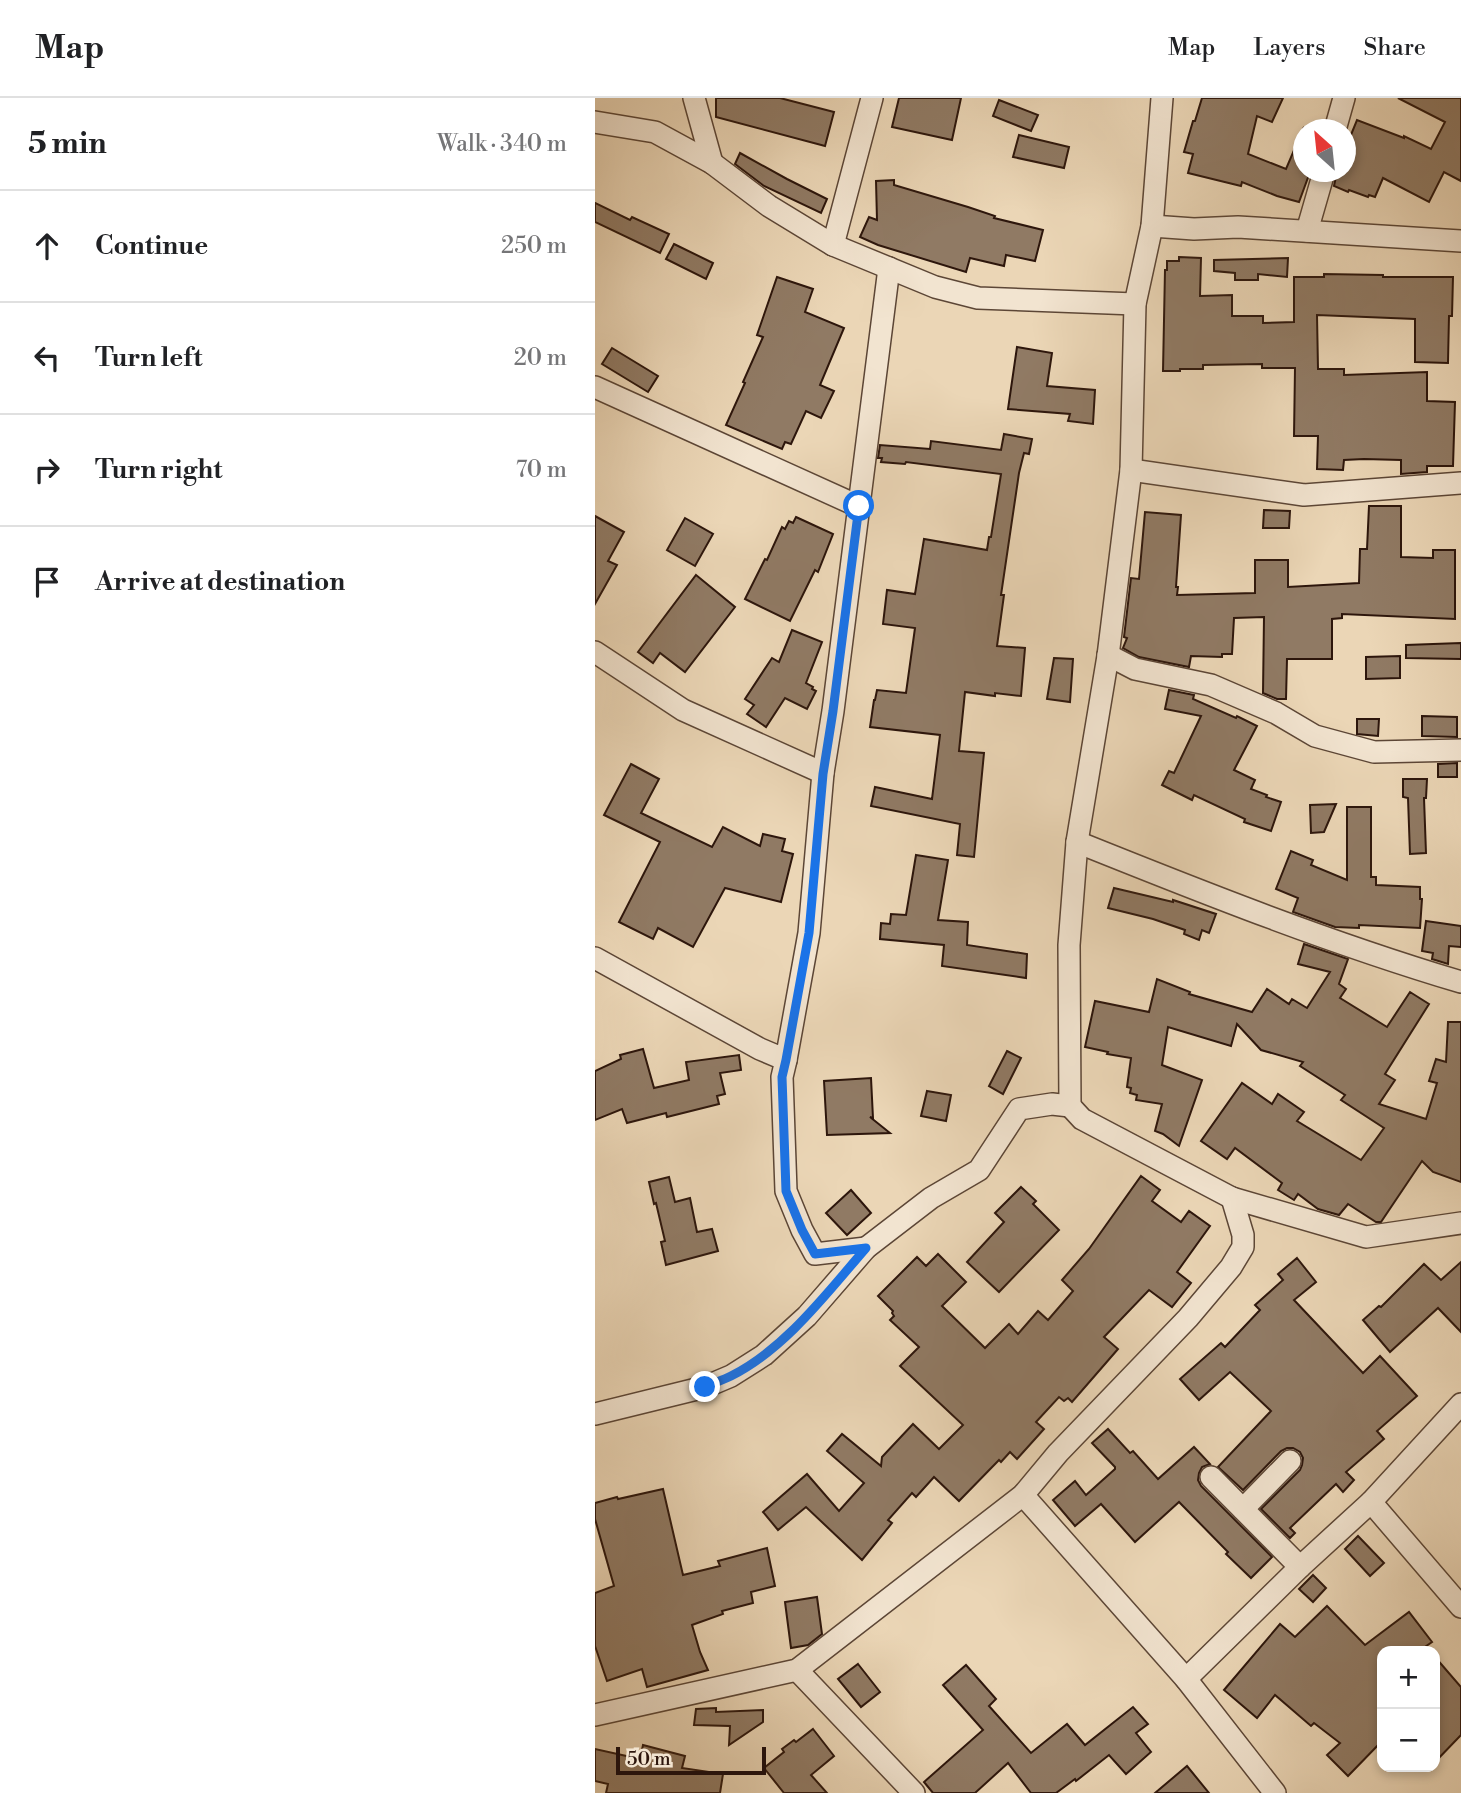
<!DOCTYPE html>
<meta charset="utf-8">
<style>
body{margin:0;font-family:"Libre Bodoni",serif;background:#f6f6f6;color:#202124}
.controls{position:absolute;right:21px;bottom:21px;display:grid;overflow:hidden;border-radius:14px;box-shadow:0 4px 10px #0003}
.controls button{width:63px;height:63px;display:grid;place-items:center;padding:0;border:0;border-bottom:2px solid #e0e0e0;background:#fff;color:#202124;font:35px sans-serif}
.compass{position:absolute;left:698px;top:21px;width:63px;height:63px;border-radius:50%;background:#fff;box-shadow:0 4px 10px #0003;rotate:333deg}
.scale{position:absolute;left:21px;bottom:18px;width:150px;box-sizing:border-box;padding-left:7px;border:4px solid #2d160c;border-top:0;font-size:19px;line-height:24px;white-space:nowrap;color:#2d160c;-webkit-text-stroke:5px #f2e4d0;paint-order:stroke}
.stop{position:absolute;width:21px;height:21px;margin:-16px;border:5px solid #1a73e8;border-radius:50%;background:#fff}
.stop.end{background:#1a73e8;border-color:#fff;box-shadow:0 2px 7px #0008}
.list{margin:0;padding:0;list-style:none}
h2{display:flex;justify-content:space-between;align-items:center;height:91px;margin:0;padding:0 28px;font-size:30px}
h2 small{font-size:23px;font-weight:400;color:#757577}
.list li{display:grid;grid-template-columns:46px 1fr auto;gap:21px;align-items:center;box-sizing:border-box;height:112px;padding:0 28px;border-top:2px solid #e0e0e0}
.list b{display:block;font-size:26px;white-space:nowrap}
.list em{font-size:23px;font-style:normal;color:#757577}
.icon{flex:none;width:38px;height:38px;fill:none;stroke:currentColor;stroke-width:2;stroke-linecap:round;stroke-linejoin:round}
.map{position:relative;flex:none;width:866px;height:1695px;overflow:hidden}
header{display:flex;align-items:center;gap:42px;box-sizing:border-box;height:98px;padding:0 35px;background:#fff;border-bottom:2px solid #e0e0e0}
header strong{font-size:33px}
nav{display:flex;gap:38px;margin-inline-start:auto;font-size:24px}
main{display:flex}
aside{flex:1;background:#fff}
.map>svg:first-child{display:block}
</style>
<header>
<strong>Map</strong>
<nav><a>Map</a><a>Layers</a><a>Share</a></nav>
</header>
<main>
<aside>
<h2>5 min<small>Walk · 340 m</small></h2>
<ul class="list">
<li><svg class="icon" aria-label="ahead" viewBox="0 0 24 24"><path d="M12 20V5M6 11l6-6 6 6"/></svg><div><b>Continue</b></div><em>250 m</em></li>
<li><svg class="icon" aria-label="left" viewBox="0 0 24 24"><path d="M17 20v-9H6M10 6l-5 5 5 5"/></svg><div><b>Turn left</b></div><em>20 m</em></li>
<li><svg class="icon" aria-label="right" viewBox="0 0 24 24"><path d="M7 20v-9h11M14 6l5 5-5 5"/></svg><div><b>Turn right</b></div><em>70 m</em></li>
<li><svg class="icon" aria-label="arrive" viewBox="0 0 24 24"><path d="M6 21V4h12l-3 4 3 4H6"/></svg><div><b>Arrive at destination</b></div></li>
</ul>
</aside>
<div class="map">
<svg width="866" height="1695" viewBox="0 0 866 1695">
<rect width="100%" height="100%" fill="#ebd6b6"/>
<filter id="stains"><feTurbulence type="fractalNoise" baseFrequency=".00286" numOctaves="4"/><feColorMatrix values="0 0 0 0 .2 0 0 0 0 .09 0 0 0 0 .02 0 0 0 .5 -.17"/></filter>
<radialGradient id="worn" r=".72"><stop offset=".6" stop-color="#630" stop-opacity="0"/><stop offset="1" stop-color="#630" stop-opacity=".3"/></radialGradient>
<g fill="#907a64" stroke="#2d160c" stroke-width="2">
<polygon points="121,0 185,0 239,14 230,48 121,19"/>
<polygon points="304,0 366,0 357,42 297,29"/>
<polygon points="607,0 688,0 677,24 662,18 653,56 691,71 709,29 709,74 715,74 704,104 682,98 647,84 646,88 593,75 598,56 589,54 598,23 600,23"/>
<polygon points="803,0 866,0 866,83 849,74 834,104 788,80 780,99 774,97 773,99 754,92 753,94 739,88 742,74 751,74 751,49 762,22 809,40 809,38 836,51 850,24"/>
<polygon points="404,2 443,17 436,33 398,18"/>
<polygon points="424,37 474,49 469,70 418,59"/>
<polygon points="145,55 192,81 232,101 226,115 169,88 140,66"/>
<polygon points="299,82 299,87 373,109 400,118 399,120 448,132 440,163 411,157 409,168 375,160 371,174 283,147 265,139 274,119 282,122 281,83"/>
<polygon points="0,105 35,122 37,119 74,136 65,155 0,124"/>
<polygon points="79,146 118,165 111,181 71,161"/>
<polygon points="584,159 606,160 605,198 637,197 637,218 668,218 668,225 699,224 699,179 729,179 729,176 788,177 788,179 858,179 857,218 854,218 853,265 820,264 820,221 722,217 723,271 749,271 749,277 832,274 832,303 860,304 858,368 832,368 832,374 806,376 806,362 769,361 749,362 748,372 722,371 723,338 699,338 700,270 667,270 667,266 608,267 608,271 585,271 585,273 568,273 570,172 572,172 572,163 584,163"/>
<polygon points="693,160 692,179 663,176 663,182 640,182 640,175 619,173 619,162"/>
<polygon points="182,179 218,191 210,214 249,230 225,287 239,293 226,320 211,313 196,346 190,344 187,351 131,327 150,285 148,284 168,239 162,237"/>
<polygon points="422,249 457,255 452,288 500,292 498,326 473,323 475,316 413,311"/>
<polygon points="17,250 63,278 53,294 7,266"/>
<polygon points="409,336 437,341 434,356 429,355 424,375 406,497 409,497 402,548 430,550 426,598 400,595 400,598 370,594 364,653 389,655 379,759 362,757 365,726 276,708 280,689 337,701 345,637 275,629 279,602 280,602 282,592 311,595 320,530 288,526 292,492 320,496 329,441 392,452 394,439 396,439 406,376 311,364 310,366 286,364 287,360 283,360 285,347 335,351 336,343 406,352"/>
<polygon points="774,408 806,408 806,459 838,460 838,452 860,452 860,521 747,516 747,520 737,521 737,561 692,561 691,601 682,601 668,595 669,519 639,520 637,556 627,556 627,559 596,558 594,569 544,559 528,550 532,540 529,539 536,480 544,481 550,414 586,417 581,489 583,489 582,497 660,495 660,462 693,462 693,489 764,485 765,451 772,451"/>
<polygon points="669,412 695,413 694,430 668,430"/>
<polygon points="0,418 29,434 13,463 22,467 0,506"/>
<polygon points="201,419 238,436 223,474 220,472 195,523 150,501 170,461 172,462 187,429 190,431 194,423 198,425"/>
<polygon points="90,420 118,436 100,468 72,452"/>
<polygon points="101,477 140,509 90,574 65,555 58,565 43,554"/>
<polygon points="197,532 227,544 211,585 218,589 217,591 221,593 212,611 190,600 171,629 152,616 159,607 150,601 177,560 184,564"/>
<polygon points="866,545 866,561 811,560 811,547"/>
<polygon points="805,558 805,580 771,581 771,559"/>
<polygon points="459,560 478,561 475,604 452,601"/>
<polygon points="574,592 599,597 598,601 641,620 642,618 662,628 639,672 660,682 656,691 672,697 671,699 686,704 676,733 649,724 650,721 599,697 597,702 567,687 574,673 579,675 606,618 570,611"/>
<polygon points="827,618 862,619 862,639 827,638"/>
<polygon points="762,621 784,621 783,638 762,636"/>
<polygon points="862,665 862,679 843,679 843,666"/>
<polygon points="36,666 64,681 46,715 117,749 128,729 165,748 168,736 190,741 187,753 198,756 186,804 130,790 98,849 63,830 58,841 24,824 65,744 9,717"/>
<polygon points="808,681 832,681 831,700 829,700 831,755 815,756 813,700 808,699"/>
<polygon points="741,706 729,734 716,735 715,707"/>
<polygon points="752,709 776,709 776,779 781,779 781,787 825,789 825,801 827,801 825,830 764,827 764,830 740,829 698,814 703,800 681,791 696,753 718,762 716,767 752,782"/>
<polygon points="321,757 353,762 343,822 373,824 372,847 432,856 431,880 347,868 349,847 285,841 286,825 295,826 296,816 311,817"/>
<polygon points="519,790 578,804 578,802 621,816 614,835 607,832 604,842 589,836 590,832 558,821 513,810"/>
<polygon points="831,823 866,828 866,849 854,848 853,866 837,861 838,855 827,853"/>
<polygon points="709,846 753,861 744,886 751,891 745,900 792,929 815,894 834,906 790,976 800,982 784,1006 831,1021 842,985 834,983 841,961 851,964 853,924 866,924 866,1084 838,1074 827,1063 786,1124 781,1124 753,1106 744,1117 723,1111 703,1096 699,1102 683,1092 687,1085 640,1050 632,1061 606,1043 647,985 677,1006 683,996 709,1014 702,1023 766,1062 789,1030 746,1002 750,997 705,968 708,964 666,952 642,926 636,948 573,929 567,967 607,982 584,1048 568,1036 560,1033 567,1006 541,1002 542,997 535,995 536,990 532,989 536,960 512,956 513,954 490,949 500,903 554,914 562,881 595,894 594,896 657,914 672,891 694,906 697,901 712,910 735,874 703,866"/>
<polygon points="48,951 59,990 94,982 91,964 144,957 146,972 125,975 130,996 122,998 124,1006 72,1019 71,1015 32,1025 27,1011 0,1022 0,973 26,961 25,957"/>
<polygon points="412,953 426,960 408,996 394,988"/>
<polygon points="276,980 278,1020 275,1019 295,1035 232,1037 229,983"/>
<polygon points="332,993 356,997 351,1023 326,1018"/>
<polygon points="546,1078 565,1092 557,1103 586,1124 594,1113 615,1128 582,1174 596,1185 577,1209 554,1192 509,1239 523,1251 477,1304 473,1300 469,1303 464,1299 441,1324 449,1331 422,1361 415,1354 406,1364 404,1362 364,1403 339,1379 321,1399 317,1395 293,1422 297,1425 267,1462 211,1409 183,1432 168,1414 212,1376 244,1413 269,1385 232,1353 247,1336 286,1368 287,1359 318,1326 344,1351 368,1327 305,1268 324,1249 295,1222 299,1218 297,1215 298,1213 283,1198 322,1159 331,1168 343,1156 371,1184 347,1208 390,1250 414,1226 423,1236 443,1213 453,1222 478,1193 467,1182 494,1151"/>
<polygon points="74,1079 80,1104 95,1100 102,1134 117,1131 123,1153 71,1167 66,1144 70,1143 61,1105 59,1106 54,1084"/>
<polygon points="426,1089 441,1103 438,1106 464,1132 404,1194 372,1164 409,1124 400,1115"/>
<polygon points="256,1092 276,1115 252,1137 231,1115"/>
<polygon points="702,1160 721,1184 699,1202 768,1275 785,1258 822,1298 782,1333 789,1341 751,1374 759,1382 748,1394 741,1386 695,1430 700,1435 695,1440 666,1411 705,1372 707,1367 708,1360 705,1354 698,1350 692,1350 686,1353 648,1392 623,1369 676,1313 635,1274 604,1302 585,1281 626,1245 630,1249 665,1212 660,1207 688,1182 683,1176"/>
<polygon points="866,1164 866,1234 843,1210 795,1254 768,1222 784,1208 786,1209 829,1166 846,1182"/>
<polygon points="513,1331 535,1355 538,1353 563,1381 599,1349 615,1366 607,1369 604,1375 603,1382 606,1388 677,1459 656,1480 631,1456 633,1454 584,1404 540,1444 506,1406 480,1428 458,1402 480,1383 491,1397 520,1371 520,1369 497,1345"/>
<polygon points="68,1391 88,1477 125,1468 123,1463 172,1450 180,1488 156,1494 158,1505 127,1513 128,1516 97,1527 105,1554 113,1572 52,1589 47,1571 12,1583 0,1548 0,1495 19,1488 0,1421 0,1405 22,1399 23,1401"/>
<polygon points="763,1438 789,1465 775,1478 750,1451"/>
<polygon points="718,1477 731,1490 718,1504 704,1491"/>
<polygon points="222,1499 227,1536 213,1547 196,1550 190,1504"/>
<polygon points="732,1508 770,1547 814,1514 837,1544 824,1553 787,1553 787,1643 753,1678 732,1657 745,1645 719,1625 716,1628 680,1597 662,1620 629,1592 685,1526 700,1539"/>
<polygon points="840,1559 866,1589 866,1637 840,1664"/>
<polygon points="263,1566 285,1594 266,1609 243,1581"/>
<polygon points="371,1567 401,1601 394,1608 436,1655 472,1626 490,1647 538,1609 553,1626 541,1635 556,1654 531,1676 514,1657 481,1683 480,1681 461,1695 436,1695 413,1665 380,1695 338,1695 329,1684 388,1632 348,1587"/>
<polygon points="121,1610 121,1614 168,1612 168,1624 134,1647 135,1628 99,1627 101,1611"/>
<polygon points="218,1631 239,1658 216,1677 232,1695 189,1695 169,1670 189,1654 187,1651 199,1642 201,1644"/>
<polygon points="48,1647 90,1658 87,1670 128,1676 125,1695 11,1695 13,1686 0,1683 0,1651 45,1661"/>
<polygon points="592,1668 614,1695 560,1695"/>
</g>
<g fill="none" stroke-linecap="round" stroke-linejoin="round">
<defs>
<g id="minor">
<polyline points="99,0 117,65"/>
<polyline points="0,24 60,34 117,65 174,108 238,147 340,189 383,200 540,206"/>
<polyline points="740,32 749,0"/>
<polyline points="557,128 599,131 643,129 866,143"/>
<polyline points="712,133 729,74"/>
<polyline points="238,147 277,0"/>
<polyline points="0,289 263,408"/>
<polyline points="536,372 709,397 866,385"/>
<polyline points="0,554 88,612 228,675"/>
<polyline points="513,557 540,571 616,587 681,615 720,638 779,654 866,652"/>
<path d="M482 744C609 795 735 845 866 884"/>
<polyline points="0,860 165,951 191,962 187,979 191,1093 207,1132 220,1156 271,1150"/>
<polyline points="191,962 214,835 228,675 238,613 294,170"/>
<polyline points="475,1008 487,1021 637,1100 771,1139 866,1125"/>
<polyline points="0,1316 110,1289 136,1278 169,1257 212,1218 271,1150 336,1100 384,1072 424,1011 457,1006 475,1008 474,847 482,744 513,558 536,372 540,206 557,128 567,0"/>
<polyline points="616,1379 705,1469"/>
<polyline points="428,1397 591,1581 680,1695"/>
<polyline points="776,1404 866,1509"/>
<polyline points="648,1411 695,1363"/>
<polyline points="202,1572 319,1695"/>
<polyline points="591,1581 705,1469 776,1404 866,1306"/>
<polyline points="0,1617 202,1572 428,1397 463,1355 593,1220 636,1169 648,1149 648,1137 637,1100"/>
</g>
</defs>
<use href="#minor" stroke="#5c4636" stroke-width="24"/>
<use href="#minor" stroke="#f2e4d0" stroke-width="21"/>
</g>
<g fill="none" stroke-linecap="round" stroke-linejoin="round">
<path stroke="#1a73e8" stroke-width="9" d="M110 1289C119 1285 128 1282 136 1278 190 1251 232 1195 271 1150L220 1156 207 1132 191 1093 187 979 191 962 214 835 228 676 238 613 264 408"/>
</g>
<rect width="100%" height="100%" filter="url(#stains)"/>
<rect width="100%" height="100%" fill="url(#worn)"/>
</svg>
<div class="controls">
<button>+</button>
<button>−</button>
</div>
<svg class="compass" viewBox="-18 -18 36 36"><path d="M0-13l5 13h-10z" fill="#e53935"/><path d="M0 13l5-13h-10z" fill="#757577"/></svg>
<div class="scale">50 m</div>
<div class="stop" style="left:264px;top:408px"></div>
<div class="stop end" style="left:110px;top:1289px"></div>
</div>
</main>
